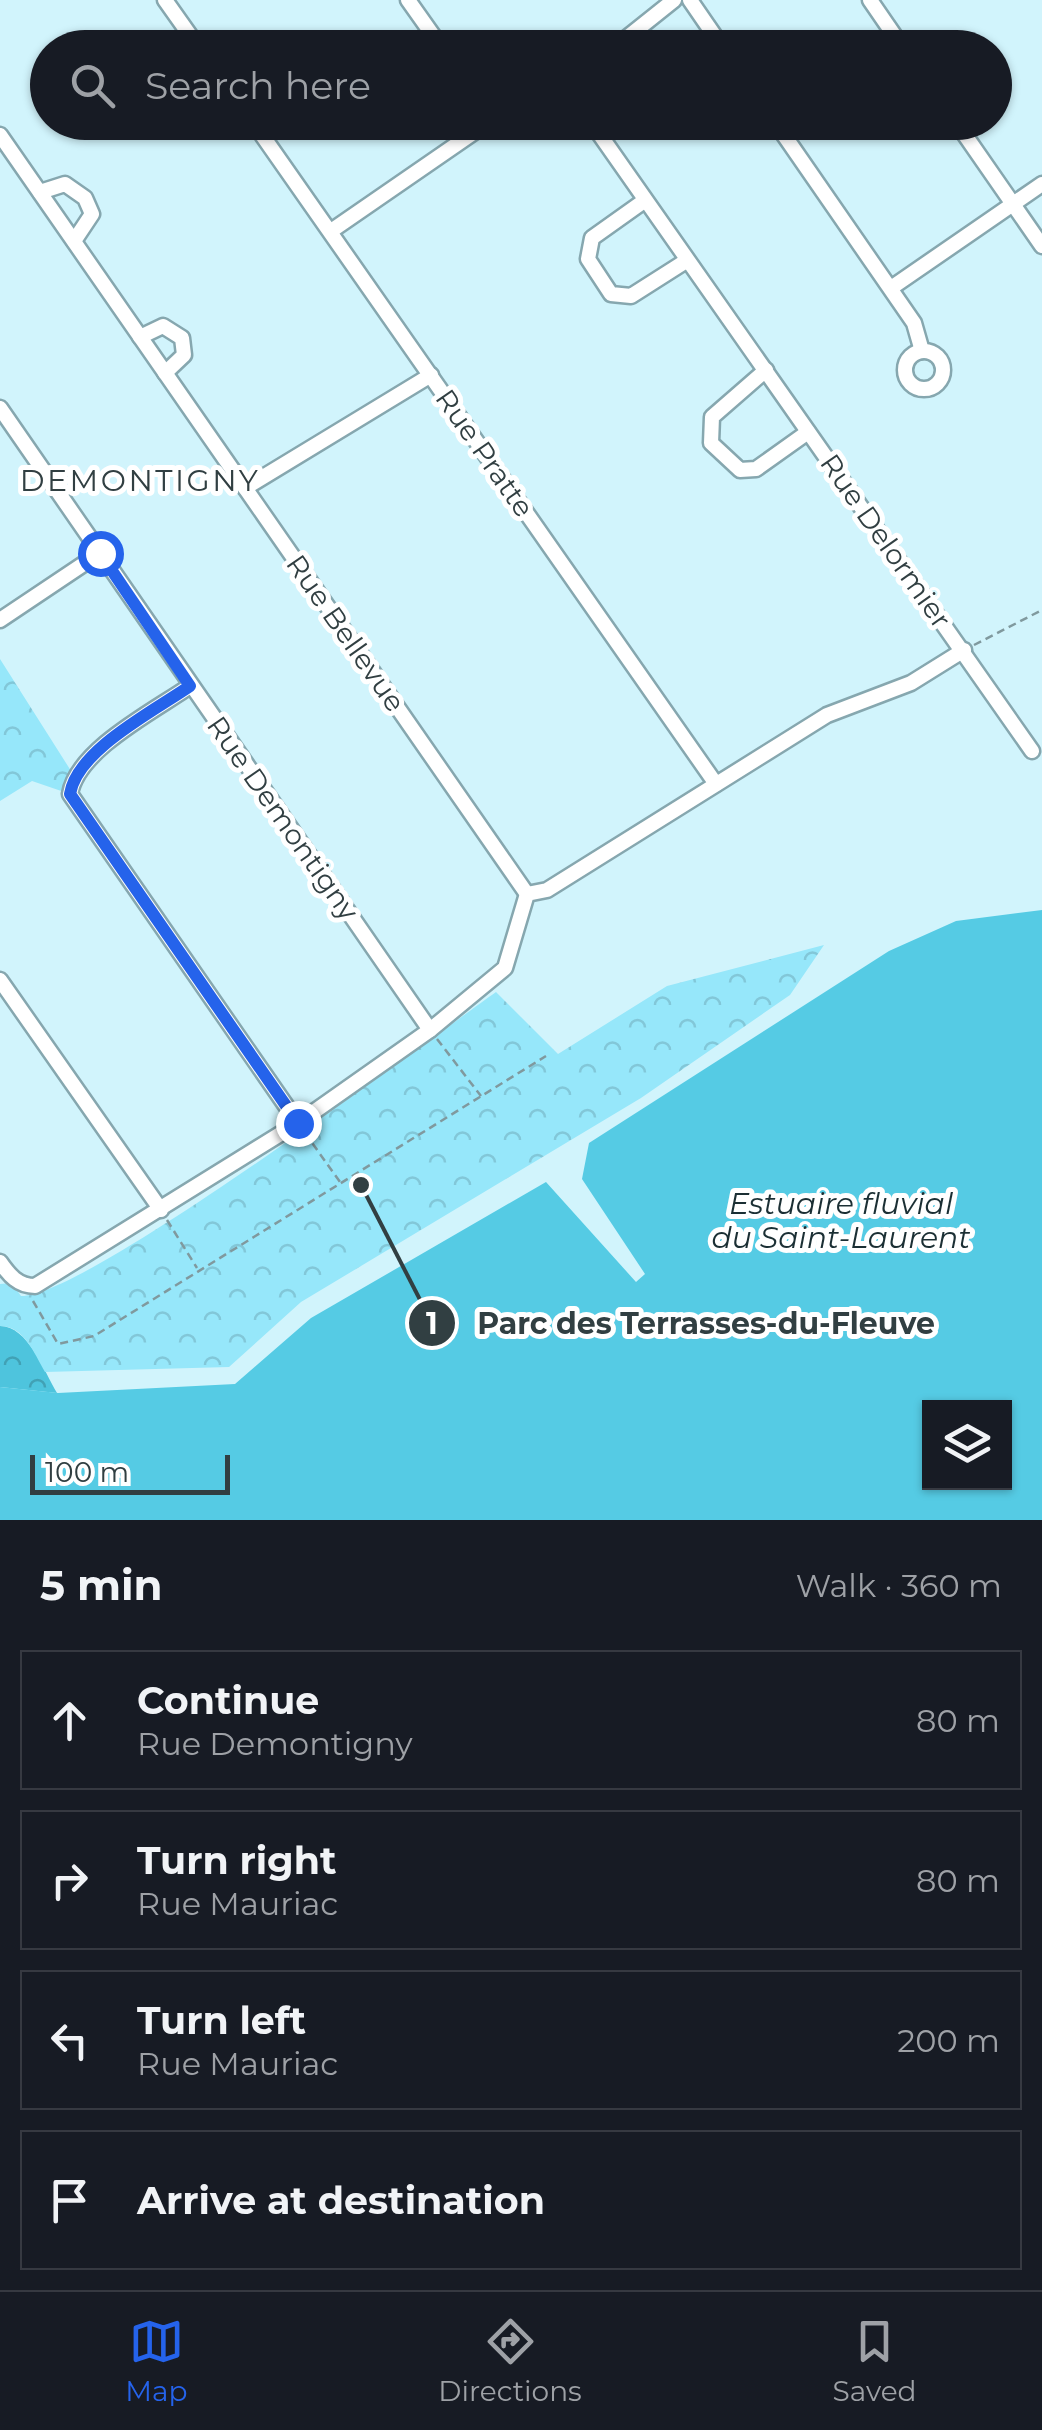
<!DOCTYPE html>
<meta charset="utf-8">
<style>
body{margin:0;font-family:Montserrat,sans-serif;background:#242831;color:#f1f3f6}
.controls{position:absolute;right:30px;bottom:30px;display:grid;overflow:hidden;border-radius:0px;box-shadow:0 2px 8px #0004}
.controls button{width:90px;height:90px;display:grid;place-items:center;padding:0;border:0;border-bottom:2px solid #363941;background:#171b24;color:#f1f3f6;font:50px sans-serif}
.scale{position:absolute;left:30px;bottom:25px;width:200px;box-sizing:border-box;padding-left:10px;border:5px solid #313f42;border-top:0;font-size:28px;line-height:35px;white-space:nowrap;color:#313f42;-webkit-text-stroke:8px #fff;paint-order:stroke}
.stop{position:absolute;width:30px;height:30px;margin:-22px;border:8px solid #2563eb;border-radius:50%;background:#fff}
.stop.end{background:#2563eb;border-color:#fff;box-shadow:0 2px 10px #0008}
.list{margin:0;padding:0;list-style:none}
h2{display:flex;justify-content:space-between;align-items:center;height:130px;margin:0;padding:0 40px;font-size:42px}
h2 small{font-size:32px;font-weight:400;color:#9ea1a6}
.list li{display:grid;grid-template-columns:65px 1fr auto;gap:30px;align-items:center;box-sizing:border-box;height:140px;margin:0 20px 20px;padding:0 20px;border:2px solid #363941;border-radius:0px}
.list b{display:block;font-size:38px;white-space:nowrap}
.list p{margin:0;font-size:32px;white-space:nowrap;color:#9ea1a6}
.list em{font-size:32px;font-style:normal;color:#9ea1a6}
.icon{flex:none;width:55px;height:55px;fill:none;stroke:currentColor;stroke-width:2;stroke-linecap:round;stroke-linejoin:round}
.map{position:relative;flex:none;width:1042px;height:1520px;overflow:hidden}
.search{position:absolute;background:#171b24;box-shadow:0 2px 8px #0004;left:30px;right:30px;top:30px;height:110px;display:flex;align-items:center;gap:25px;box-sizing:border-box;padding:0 35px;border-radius:55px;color:#9ea1a6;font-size:38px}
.sheet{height:770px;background:#171b24}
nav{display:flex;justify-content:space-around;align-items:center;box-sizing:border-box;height:140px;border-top:2px solid #363941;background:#171b24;font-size:28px;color:#9ea1a6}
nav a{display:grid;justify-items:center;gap:5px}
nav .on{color:#2563eb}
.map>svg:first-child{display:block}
</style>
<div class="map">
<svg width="1042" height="1520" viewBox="0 0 1042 1520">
<defs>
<pattern id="forest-crowns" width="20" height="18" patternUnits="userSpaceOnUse" patternTransform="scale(2.5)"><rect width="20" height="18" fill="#4ec4dd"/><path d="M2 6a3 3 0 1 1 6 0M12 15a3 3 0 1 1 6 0" fill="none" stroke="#41a1b5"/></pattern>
<pattern id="park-crowns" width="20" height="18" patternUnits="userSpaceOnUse" patternTransform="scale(2.5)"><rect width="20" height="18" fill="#96e7fa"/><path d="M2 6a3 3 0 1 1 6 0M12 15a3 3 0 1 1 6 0" fill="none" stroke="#82c7d8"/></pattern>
</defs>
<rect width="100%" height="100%" fill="#d1f4fc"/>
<path fill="url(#forest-crowns)" d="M0 1326C28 1326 44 1371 57 1393L0 1387Z"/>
<g fill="url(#park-crowns)">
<polygon points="0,659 73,774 70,794 32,781 0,801"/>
<path d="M824 945 790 995 641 1098 301 1302 229 1367 45 1372C34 1353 24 1326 0 1326V1284L12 1283 21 1296C84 1298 424 1043 496 992L558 1054 667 986Z"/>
</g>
<path fill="#55cbe4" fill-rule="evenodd" d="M1042 910V1520H0V1387L58 1393 235 1384 311 1318 546 1182 636 1282 645 1274 582 1179 589 1143 889 951 956 921ZM930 1408H1004V1482H930Z"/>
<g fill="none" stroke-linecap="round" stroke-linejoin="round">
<defs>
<g id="minor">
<polyline points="165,0 199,48"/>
<polyline points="408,0 442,48"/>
<polyline points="690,0 723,48"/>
<polyline points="870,0 903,48"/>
<polyline points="614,48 674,0"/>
<polyline points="253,122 716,784"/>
<polyline points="591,122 1032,751"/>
<polyline points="775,122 914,323 922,351"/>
<polyline points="956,122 1042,246"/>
<polyline points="0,135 527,894"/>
<polyline points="40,192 65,184 85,198 92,214 74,241"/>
<polyline points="644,201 592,238 588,259 611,294 631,296 686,261"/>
<polyline points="331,231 489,122"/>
<polyline points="891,288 1042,184"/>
<polyline points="140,337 163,326 182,338 184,355 165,373"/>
<circle cx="924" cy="370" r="19"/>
<polyline points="766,370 712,417 711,443 740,470 756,469 808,432"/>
<polyline points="0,408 430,1030"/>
<polyline points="245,488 431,375"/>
<polyline points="0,620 100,553"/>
<path d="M190 686C154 711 77 750 70 794L298 1123"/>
<polyline points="0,980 161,1210"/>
<path d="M0 1262C9 1275 18 1286 35 1286L298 1123 430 1030 505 968 527 894 547 890 827 715 911 683 964 650"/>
</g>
</defs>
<use href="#minor" stroke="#86a7af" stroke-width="19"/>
<g stroke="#80999e" stroke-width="2.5" stroke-dasharray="8 5" stroke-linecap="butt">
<polyline points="974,645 1042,610"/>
<polyline points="437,1039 481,1096"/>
<polyline points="305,1133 340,1182"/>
<polyline points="167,1220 197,1268"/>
<polyline points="33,1301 58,1344 94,1336 546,1056"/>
</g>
<use href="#minor" stroke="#fff" stroke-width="14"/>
</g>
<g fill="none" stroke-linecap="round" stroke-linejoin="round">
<path stroke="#2563eb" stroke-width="12" d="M100 553 190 686C154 711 77 750 70 794L298 1123"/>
</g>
<g text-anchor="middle" stroke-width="10" stroke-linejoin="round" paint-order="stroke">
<g font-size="28" fill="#313f42" stroke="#fff">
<text transform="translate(485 453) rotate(55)" y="10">Rue Pratte</text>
<text transform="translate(886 541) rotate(55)" y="10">Rue Delormier</text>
<text transform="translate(346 633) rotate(55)" y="10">Rue Bellevue</text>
<text transform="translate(283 818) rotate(55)" y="10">Rue Demontigny</text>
</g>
<g font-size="30" letter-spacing="2.5" fill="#313f42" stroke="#fff">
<text x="140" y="491">DEMONTIGNY</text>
</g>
<g font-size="30" font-style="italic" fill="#1b2f34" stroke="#fff">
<text x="841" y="1214">Estuaire fluvial<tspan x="841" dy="34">du Saint-Laurent</tspan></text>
</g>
</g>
<path fill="none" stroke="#313f42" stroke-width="4" d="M361 1185L432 1323"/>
<g fill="#313f42" stroke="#fff" stroke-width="4">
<circle cx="361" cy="1185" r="10"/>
<circle cx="432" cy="1323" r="25"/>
</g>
<g font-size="30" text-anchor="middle" font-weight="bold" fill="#fff">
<text x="432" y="1334">1</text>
</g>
<g font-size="30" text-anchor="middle" font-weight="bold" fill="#313f42" stroke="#fff" stroke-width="10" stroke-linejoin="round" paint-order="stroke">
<text x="706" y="1334">Parc des Terrasses-du-Fleuve</text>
</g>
</svg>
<div class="controls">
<button><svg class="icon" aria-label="layers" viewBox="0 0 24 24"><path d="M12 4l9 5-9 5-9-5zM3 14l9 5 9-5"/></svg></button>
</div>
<div class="scale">100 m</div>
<div class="stop" style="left:100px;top:553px"></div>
<div class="stop end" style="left:298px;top:1123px"></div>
<div class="search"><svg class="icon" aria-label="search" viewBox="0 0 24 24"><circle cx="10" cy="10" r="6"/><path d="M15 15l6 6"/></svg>Search here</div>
</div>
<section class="sheet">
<h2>5 min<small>Walk · 360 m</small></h2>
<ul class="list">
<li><svg class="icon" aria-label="ahead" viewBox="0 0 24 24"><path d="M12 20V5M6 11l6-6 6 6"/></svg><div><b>Continue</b><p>Rue Demontigny</p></div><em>80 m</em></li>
<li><svg class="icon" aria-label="right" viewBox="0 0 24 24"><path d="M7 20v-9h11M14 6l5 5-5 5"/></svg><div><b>Turn right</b><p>Rue Mauriac</p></div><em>80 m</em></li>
<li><svg class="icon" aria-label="left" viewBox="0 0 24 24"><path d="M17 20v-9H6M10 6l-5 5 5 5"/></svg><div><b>Turn left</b><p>Rue Mauriac</p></div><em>200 m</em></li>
<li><svg class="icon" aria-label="arrive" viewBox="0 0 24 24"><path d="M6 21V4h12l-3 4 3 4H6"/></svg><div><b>Arrive at destination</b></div></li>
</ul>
</section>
<nav>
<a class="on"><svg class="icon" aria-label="map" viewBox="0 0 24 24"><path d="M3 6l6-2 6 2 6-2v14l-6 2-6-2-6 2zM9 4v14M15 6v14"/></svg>Map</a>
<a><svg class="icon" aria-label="directions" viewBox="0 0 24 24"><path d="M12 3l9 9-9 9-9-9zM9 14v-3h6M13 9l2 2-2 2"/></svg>Directions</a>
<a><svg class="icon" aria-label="saved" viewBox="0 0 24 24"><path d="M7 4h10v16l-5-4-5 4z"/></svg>Saved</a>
</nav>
